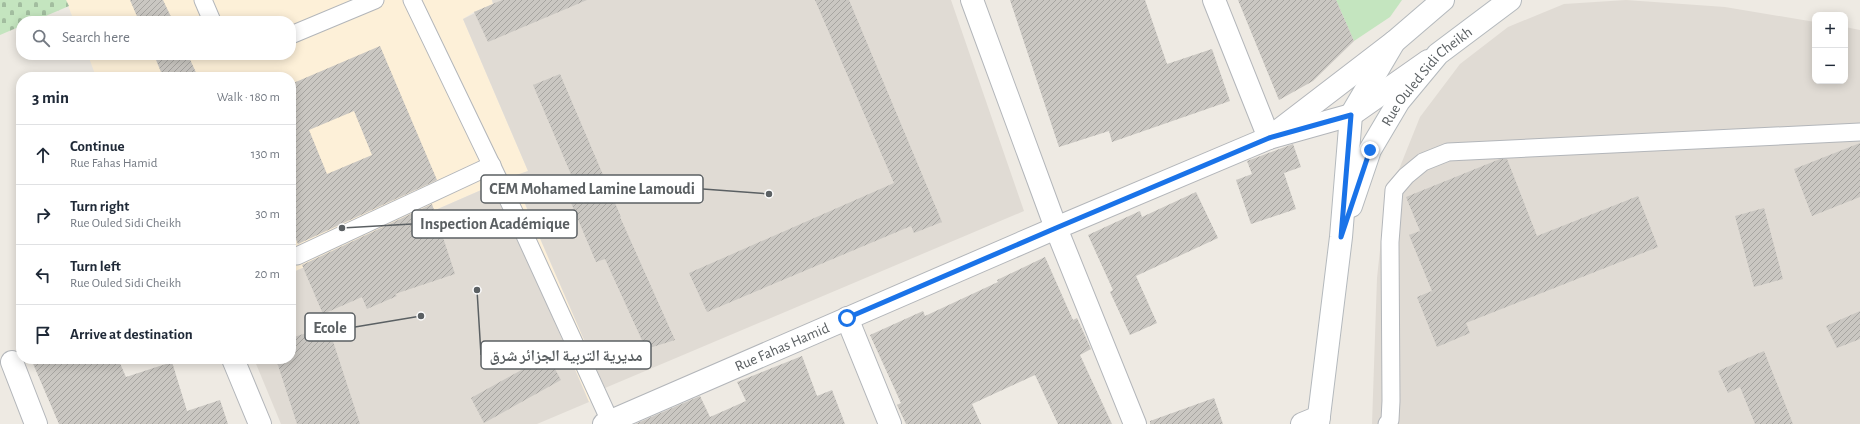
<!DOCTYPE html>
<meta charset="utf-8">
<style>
body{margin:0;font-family:"Alegreya Sans","Noto Naskh Arabic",sans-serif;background:#f6f6f7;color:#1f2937}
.controls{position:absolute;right:12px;top:12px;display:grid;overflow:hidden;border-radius:8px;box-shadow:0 2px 10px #0003}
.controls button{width:36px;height:36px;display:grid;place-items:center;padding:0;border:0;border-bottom:1px solid #e0e1e3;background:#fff;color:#1f2937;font:20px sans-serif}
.stop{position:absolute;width:12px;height:12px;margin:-9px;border:3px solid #1a73e8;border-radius:50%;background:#fff}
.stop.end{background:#1a73e8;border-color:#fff;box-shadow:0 1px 4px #0008}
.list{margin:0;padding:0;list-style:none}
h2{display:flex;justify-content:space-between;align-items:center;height:52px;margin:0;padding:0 16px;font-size:17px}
h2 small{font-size:13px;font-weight:400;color:#747a83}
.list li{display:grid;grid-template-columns:26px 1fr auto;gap:12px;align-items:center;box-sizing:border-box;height:60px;padding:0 16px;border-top:1px solid #e0e1e3}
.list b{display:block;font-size:15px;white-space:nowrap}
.list p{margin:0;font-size:13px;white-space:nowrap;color:#747a83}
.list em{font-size:13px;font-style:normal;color:#747a83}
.icon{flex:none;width:22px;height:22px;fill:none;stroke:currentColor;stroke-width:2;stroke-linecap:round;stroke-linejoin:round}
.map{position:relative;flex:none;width:1860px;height:424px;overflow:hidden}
.search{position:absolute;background:#fff;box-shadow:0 2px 10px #0003;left:16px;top:16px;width:280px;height:44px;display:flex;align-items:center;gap:10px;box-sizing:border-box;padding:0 14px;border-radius:16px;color:#747a83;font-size:15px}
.panel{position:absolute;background:#fff;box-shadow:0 2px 10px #0003;left:16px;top:72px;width:280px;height:292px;border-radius:16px}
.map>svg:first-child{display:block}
</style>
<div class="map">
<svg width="1860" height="424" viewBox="0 0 1860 424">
<defs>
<pattern id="cemetery-stones" width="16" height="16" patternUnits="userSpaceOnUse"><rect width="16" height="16" fill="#c4e5bf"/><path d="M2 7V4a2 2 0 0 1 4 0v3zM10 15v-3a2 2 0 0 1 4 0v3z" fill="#a2bd9f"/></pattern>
<pattern id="building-hatch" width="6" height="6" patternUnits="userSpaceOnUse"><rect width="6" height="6" fill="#cac7c2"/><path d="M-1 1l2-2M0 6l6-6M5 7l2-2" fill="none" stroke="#a7a5a1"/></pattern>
</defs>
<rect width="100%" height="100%" fill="#eeeae3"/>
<polygon fill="#fdf0d8" points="66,0 492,0 493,4 474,12 463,19 528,171 513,177 605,388 589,402 495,184 291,273 291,77 96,77 88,55 291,55 291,21 74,21"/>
<g fill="#e0dbd4">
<polygon points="492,0 951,0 1024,211 605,388 513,176 528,171 463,19 493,4"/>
<polygon points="1626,0 1725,7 1815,22 1815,81 1845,81 1845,27 1860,30 1860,424 1372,424 1377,278 1385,204 1420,117 1460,64 1508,27 1564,4"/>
<polygon points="495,184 589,402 537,424 281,424 254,359 291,359 291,273"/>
</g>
<polygon fill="#c4e5bf" points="1336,0 1402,0 1390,17 1354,41"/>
<polygon fill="url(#cemetery-stones)" points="0,0 66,0 69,6 34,21 21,21 21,26 0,35"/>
<g fill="url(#building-hatch)" fill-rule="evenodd">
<polygon points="130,0 163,0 173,21 139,21"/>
<polygon points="502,0 587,0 488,42 474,12"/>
<polygon points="815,0 849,0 942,222 914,233 911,226 707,312 689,273 894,183"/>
<polygon points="1010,0 1145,0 1167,64 1212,49 1230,101 1112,142 1109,131 1059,147"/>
<polygon points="1238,0 1336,0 1354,41 1313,81 1279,100"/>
<path d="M380 46 437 180 298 244 291 228V84ZM354 111 372 155 327 174 309 130Z"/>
<polygon points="154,55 188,55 198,77 163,77"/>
<polygon points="560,74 621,217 620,217 675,340 646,349 605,259 596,262 563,184 573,179 533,85"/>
<polygon points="1860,143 1860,197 1812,216 1794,169"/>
<polygon points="1293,144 1301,167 1284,173 1296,209 1251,224 1236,180 1252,174 1247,161"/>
<polygon points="1500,159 1507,159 1537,236 1638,196 1658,247 1466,323 1470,333 1437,347 1417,297 1432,291 1409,235 1420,231 1406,197"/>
<polygon points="1196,192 1218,238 1136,276 1157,323 1130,335 1110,292 1113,290 1088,235 1140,211 1142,217"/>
<polygon points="432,204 455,274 395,294 397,296 367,309 362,297 323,314 302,265"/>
<polygon points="1764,208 1783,279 1754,287 1735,216"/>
<polygon points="1045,257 1073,320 1077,318 1091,349 1080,355 1112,424 1058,424 1035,375 972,404 981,424 906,424 897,405 901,403 870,335 923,311 925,316 998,282 997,280"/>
<polygon points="1860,311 1860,339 1837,348 1826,326"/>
<polygon points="328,326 360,424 297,424 276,359 291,359 291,338"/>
<polygon points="542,345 561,380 484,423 471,398 525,368 519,357"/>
<polygon points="1764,351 1793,424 1755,424 1740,387 1728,393 1718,371"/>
<polygon points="802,356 817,396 832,390 845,424 635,424 700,396 710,417 746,401 737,382"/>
<polygon points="31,359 118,359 126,377 172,362 187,411 220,400 228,424 59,424"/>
<polygon points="1214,398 1223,424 1150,424 1150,421"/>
</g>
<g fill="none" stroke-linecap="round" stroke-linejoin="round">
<defs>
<g id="service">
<polyline points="203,0 212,21"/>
<polyline points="412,0 517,218 610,421"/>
<polyline points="291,35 375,0"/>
<polyline points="291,256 297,256 492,165"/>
<polyline points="1387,424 1390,420 1391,401 1390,242 1394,190 1406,176 1423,162 1448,152 1860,132"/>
</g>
<g id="minor">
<polyline points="972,0 1056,228 1135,424"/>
<polyline points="1214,0 1269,138"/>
<polyline points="1278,131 1394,42"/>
<polyline points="847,318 890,424"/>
<polyline points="233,359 260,424"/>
<polyline points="12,362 36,424"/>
<path id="s1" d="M604 424 1056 228 1269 138 1351 115 1428 61"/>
<polyline points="1302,424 1319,417"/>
</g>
<g id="secondary">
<path id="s2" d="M1351 206 1370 150 1399 101 1438 54 1510 0"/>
<polyline points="1318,424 1341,237 1351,115 1394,42 1443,0"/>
</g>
</defs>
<use href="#service" stroke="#b3b6ba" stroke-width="19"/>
<use href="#minor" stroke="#b3b6ba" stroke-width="24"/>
<use href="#secondary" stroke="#b4b9bd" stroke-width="24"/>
<use href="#service" stroke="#fff" stroke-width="17"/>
<use href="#minor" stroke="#fff" stroke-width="22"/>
<use href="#secondary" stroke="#fff" stroke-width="22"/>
</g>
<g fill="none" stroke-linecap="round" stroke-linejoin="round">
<polyline stroke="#1a73e8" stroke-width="5" points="847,318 1056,228 1269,138 1351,115 1341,237 1370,150"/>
</g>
<g text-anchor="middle" stroke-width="3.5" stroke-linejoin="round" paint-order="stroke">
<g font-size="15" fill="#5b6063" stroke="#fff">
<text dy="5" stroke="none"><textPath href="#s2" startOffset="153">Rue Ouled Sidi Cheikh</textPath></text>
<text dy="5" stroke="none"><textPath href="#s1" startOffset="194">Rue Fahas Hamid</textPath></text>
</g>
</g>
<path fill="none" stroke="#5b6063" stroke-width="1.5" d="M769 194L703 189M342 228L412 224M421 316L355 327M477 290L481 355"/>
<g fill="#5b6063" stroke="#fff" stroke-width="1.5">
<circle cx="769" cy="194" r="4"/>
<circle cx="342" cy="228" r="4"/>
<circle cx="421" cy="316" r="4"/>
<circle cx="477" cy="290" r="4"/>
</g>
<g fill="#fff" stroke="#5b6063" stroke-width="1.5">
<rect x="481" y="175" width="222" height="28" rx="4"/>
<rect x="412" y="210" width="165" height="28" rx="4"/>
<rect x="305" y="313" width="50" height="28" rx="4"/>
<rect x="481" y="341" width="170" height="28" rx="4"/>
</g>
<g font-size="16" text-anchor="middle" font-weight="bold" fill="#5b6063">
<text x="592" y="194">CEM Mohamed Lamine Lamoudi</text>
<text x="495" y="229">Inspection Académique</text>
<text x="330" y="333">Ecole</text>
<text x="566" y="361">مديرية التربية الجزائر شرق</text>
</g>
</svg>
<div class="controls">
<button>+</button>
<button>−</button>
</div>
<div class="stop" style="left:847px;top:318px"></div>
<div class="stop end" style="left:1370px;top:150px"></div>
<div class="search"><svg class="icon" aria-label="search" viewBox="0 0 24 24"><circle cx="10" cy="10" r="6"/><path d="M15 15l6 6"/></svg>Search here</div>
<section class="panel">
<h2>3 min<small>Walk · 180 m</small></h2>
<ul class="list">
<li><svg class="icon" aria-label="ahead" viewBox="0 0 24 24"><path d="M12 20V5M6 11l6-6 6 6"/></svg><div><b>Continue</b><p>Rue Fahas Hamid</p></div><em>130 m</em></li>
<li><svg class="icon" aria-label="right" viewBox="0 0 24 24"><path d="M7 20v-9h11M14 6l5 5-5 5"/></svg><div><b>Turn right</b><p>Rue Ouled Sidi Cheikh</p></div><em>30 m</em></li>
<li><svg class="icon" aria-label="left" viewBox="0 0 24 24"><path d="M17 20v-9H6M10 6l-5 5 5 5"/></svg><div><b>Turn left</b><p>Rue Ouled Sidi Cheikh</p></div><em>20 m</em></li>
<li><svg class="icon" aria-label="arrive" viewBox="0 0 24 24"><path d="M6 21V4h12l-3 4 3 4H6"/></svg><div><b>Arrive at destination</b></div></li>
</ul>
</section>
</div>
